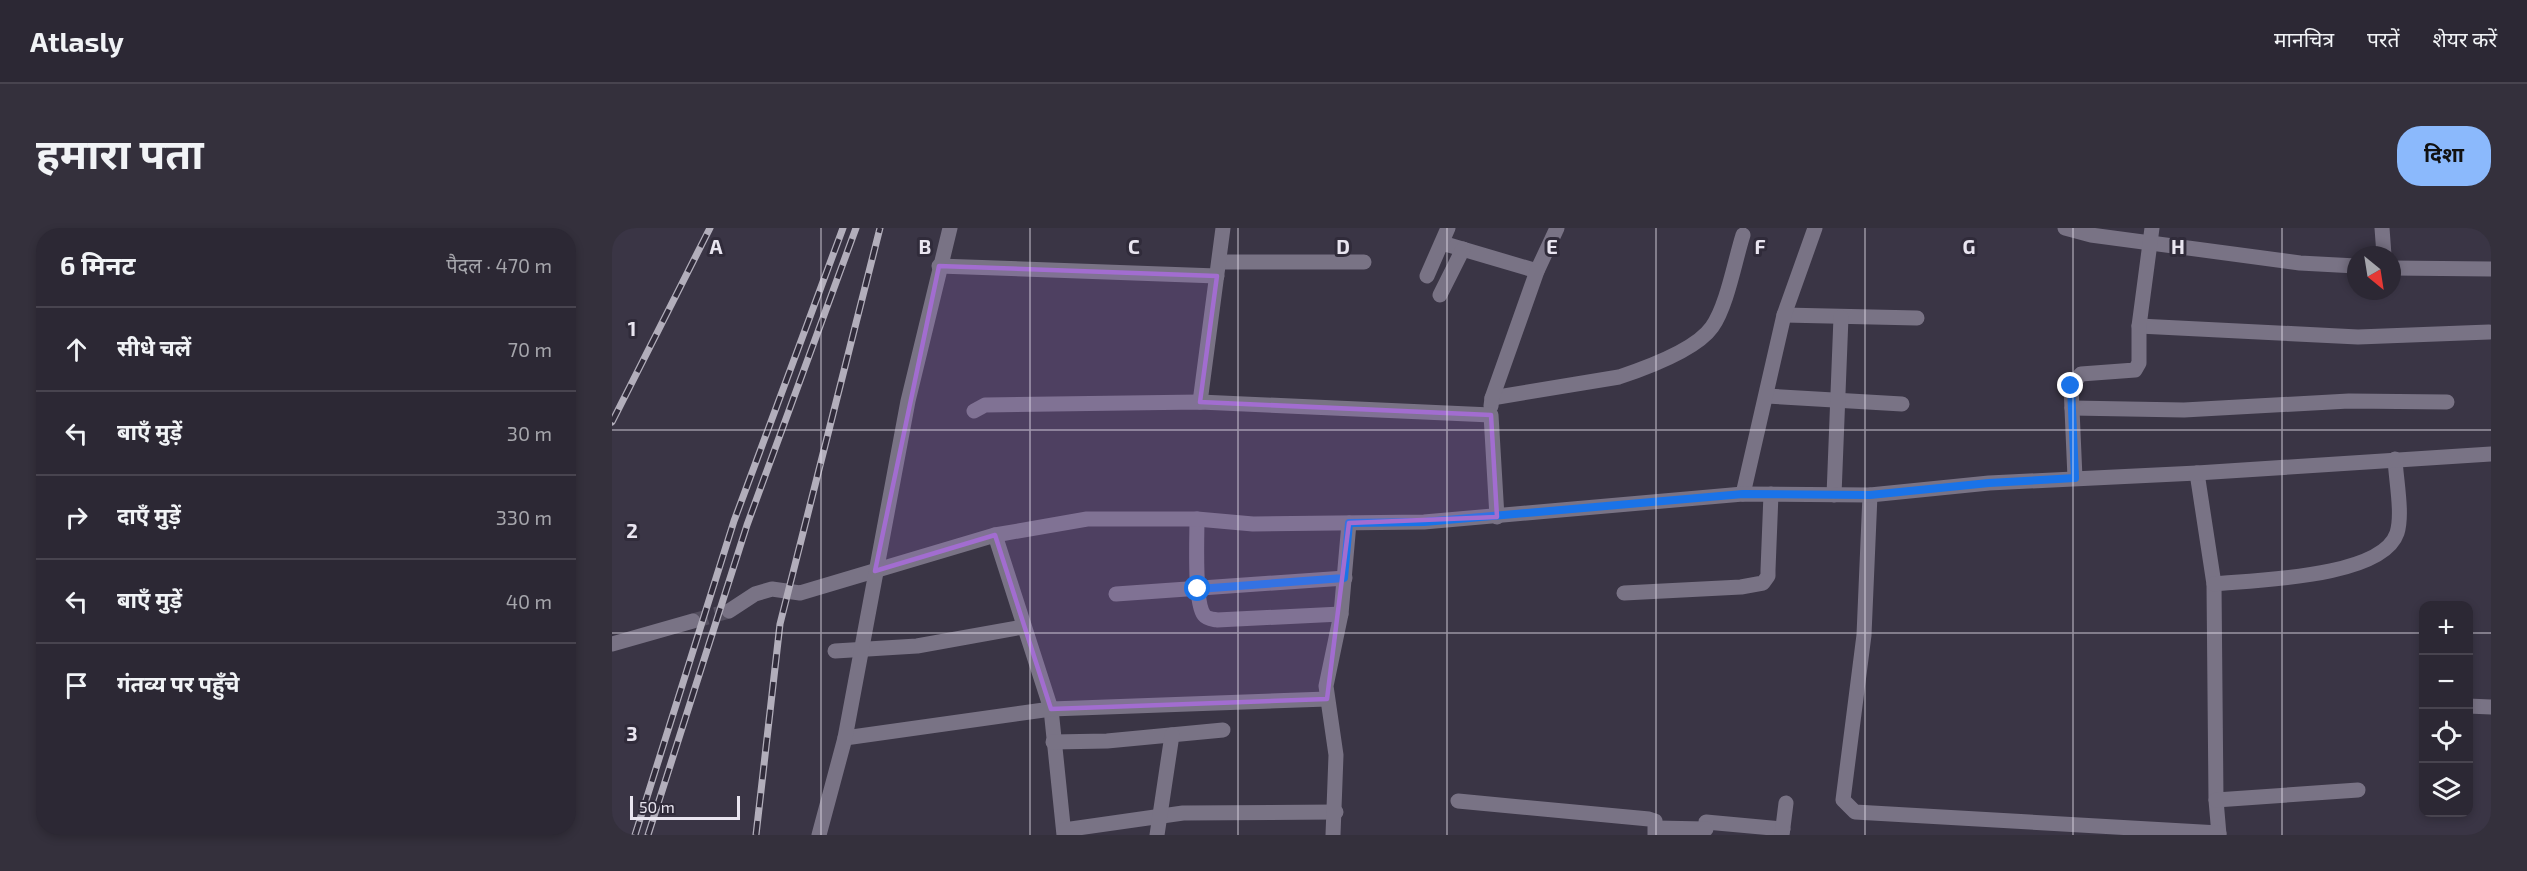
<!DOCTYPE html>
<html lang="hi">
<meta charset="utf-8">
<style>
body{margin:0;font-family:"Exo 2","Noto Sans Devanagari",sans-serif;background:#34303c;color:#f1f3f6}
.controls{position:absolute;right:18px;bottom:18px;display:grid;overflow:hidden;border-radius:12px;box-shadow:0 3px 9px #0003}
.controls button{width:54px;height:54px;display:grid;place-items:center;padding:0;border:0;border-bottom:2px solid #48444f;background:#2c2834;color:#f1f3f6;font:30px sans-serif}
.compass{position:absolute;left:1735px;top:18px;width:54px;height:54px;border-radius:50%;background:#2c2834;box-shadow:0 3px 9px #0003;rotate:150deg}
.scale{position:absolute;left:18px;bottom:15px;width:110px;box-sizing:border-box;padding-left:6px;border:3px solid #e9e5f0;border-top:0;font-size:16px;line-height:21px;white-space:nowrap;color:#e9e5f0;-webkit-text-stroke:4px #302b3a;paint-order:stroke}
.stop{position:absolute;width:18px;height:18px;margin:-14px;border:4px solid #1a73e8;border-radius:50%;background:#fff}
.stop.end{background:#1a73e8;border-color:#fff;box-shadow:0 2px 6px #0008}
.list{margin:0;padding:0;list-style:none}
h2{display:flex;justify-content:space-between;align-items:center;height:78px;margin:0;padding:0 24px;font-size:26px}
h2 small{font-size:20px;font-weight:400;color:#a6a6ac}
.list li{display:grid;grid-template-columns:39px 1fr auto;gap:18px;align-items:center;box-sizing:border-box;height:84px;padding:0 24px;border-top:2px solid #48444f}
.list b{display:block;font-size:22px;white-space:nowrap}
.list em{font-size:20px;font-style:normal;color:#a6a6ac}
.icon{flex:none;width:33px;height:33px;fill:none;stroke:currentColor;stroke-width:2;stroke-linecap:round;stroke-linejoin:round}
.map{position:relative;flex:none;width:1879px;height:607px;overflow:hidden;border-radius:24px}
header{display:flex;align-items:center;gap:36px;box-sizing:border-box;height:84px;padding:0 30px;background:#2c2834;border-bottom:2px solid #48444f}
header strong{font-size:28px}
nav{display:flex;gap:33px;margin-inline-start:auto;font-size:21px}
.intro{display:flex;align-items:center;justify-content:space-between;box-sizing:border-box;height:144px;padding:0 36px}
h1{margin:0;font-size:42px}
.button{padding:15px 27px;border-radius:24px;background:#8bb9fc;color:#111;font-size:21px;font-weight:700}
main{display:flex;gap:36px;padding:0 36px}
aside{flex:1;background:#2c2834;border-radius:24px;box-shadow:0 3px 9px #0003}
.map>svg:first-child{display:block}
</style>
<header>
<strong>Atlasly</strong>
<nav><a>मानचित्र</a><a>परतें</a><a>शेयर करें</a></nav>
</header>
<div class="intro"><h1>हमारा पता</h1><a class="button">दिशा</a></div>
<main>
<aside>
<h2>6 मिनट<small>पैदल · 470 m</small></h2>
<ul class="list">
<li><svg class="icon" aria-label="ahead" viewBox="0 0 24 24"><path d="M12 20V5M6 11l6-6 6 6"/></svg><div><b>सीधे चलें</b></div><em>70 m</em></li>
<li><svg class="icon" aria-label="left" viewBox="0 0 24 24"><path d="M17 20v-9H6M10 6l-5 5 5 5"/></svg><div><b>बाएँ मुड़ें</b></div><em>30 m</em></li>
<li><svg class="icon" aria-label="right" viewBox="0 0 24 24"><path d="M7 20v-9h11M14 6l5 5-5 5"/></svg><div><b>दाएँ मुड़ें</b></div><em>330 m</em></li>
<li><svg class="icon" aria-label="left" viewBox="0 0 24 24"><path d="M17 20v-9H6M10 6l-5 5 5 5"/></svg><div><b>बाएँ मुड़ें</b></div><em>40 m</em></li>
<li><svg class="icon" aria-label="arrive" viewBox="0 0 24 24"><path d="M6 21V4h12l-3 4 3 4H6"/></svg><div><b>गंतव्य पर पहुँचे</b></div></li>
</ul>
</aside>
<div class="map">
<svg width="1879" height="607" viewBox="0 0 1879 607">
<rect width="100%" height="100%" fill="#3a3545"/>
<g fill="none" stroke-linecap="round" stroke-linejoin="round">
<polyline stroke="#544f5f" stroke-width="15" stroke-dasharray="15 8" stroke-linecap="butt" points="81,393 117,383"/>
<g stroke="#797385" stroke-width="15">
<polyline points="1453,0 1479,7 1688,35 1744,38"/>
<polyline points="1770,0 1772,27"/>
<polyline points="830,15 925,43"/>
<polyline points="607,34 752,34"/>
<polyline points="327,38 605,48"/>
<polyline points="1780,40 1879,41"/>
<polyline points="815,48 836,0"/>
<polyline points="828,67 851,21"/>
<polyline points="1172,87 1305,90"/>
<polyline points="1527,98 1746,109 1877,104"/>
<polyline points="1155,168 1290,176"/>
<path d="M880 170 1007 149C1034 140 1084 122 1100 99 1115 78 1123 32 1131 7"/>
<polyline points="588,174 611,0"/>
<polyline points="879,178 880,170 925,43 945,0"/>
<polyline points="1460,180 1572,182 1737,173 1835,174"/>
<polyline points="362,183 373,177 588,174 879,187 885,289"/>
<polyline points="1585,245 1602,356 1604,572 1607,607"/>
<polyline points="1463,250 1459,158 1469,146 1523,142 1527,135 1527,98 1540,0"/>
<polyline points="1131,266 1172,87 1203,0"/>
<polyline points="1222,267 1229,89"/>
<polyline points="1258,267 1252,407 1231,572 1243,584 1607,605"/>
<path d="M585 291C585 310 582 374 592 387 595 391 600 391 605 392L729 386"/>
<polyline points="383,307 439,481 452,607"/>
<path d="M1602 356C1642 352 1770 350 1785 305 1791 286 1784 252 1783 231"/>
<polyline points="1012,365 1129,359 1151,355 1156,348 1156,342 1159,266"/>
<polyline points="504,366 733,350"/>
<polyline points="117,383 143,366 160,361 188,365 383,307 475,291 585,291 641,296 812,294 1131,266 1258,267 1377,255 1585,245 1879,226"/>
<polyline points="0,416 81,393"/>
<polyline points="223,423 305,418 411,399"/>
<polyline points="1856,478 1879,479"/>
<polyline points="233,510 439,481 715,471"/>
<polyline points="441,514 495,513 611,502"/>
<polyline points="1604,572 1746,562"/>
<polyline points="846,573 1037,591 1043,593 1043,607"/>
<polyline points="1094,594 1171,601"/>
<polyline points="1044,600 1094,601"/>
<polyline points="452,602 571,585 724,584"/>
<polyline points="207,607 233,510 296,173 338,0"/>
<polyline points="545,607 560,507"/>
<polyline points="721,607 724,527 714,458 729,386 737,295"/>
<polyline points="1170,607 1174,575"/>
</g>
<defs>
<g id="rail">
<polyline points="0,194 98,0"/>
<polyline points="23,607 122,293 231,0"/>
<polyline points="36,607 135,297 244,0"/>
<polyline points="144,607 168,396 268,0"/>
</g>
</defs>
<use href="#rail" stroke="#b2aebb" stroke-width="7"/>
<use href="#rail" stroke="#302b3a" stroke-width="4.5" stroke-dasharray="14" stroke-linecap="butt"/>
</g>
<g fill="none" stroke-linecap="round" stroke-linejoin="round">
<polyline stroke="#1a73e8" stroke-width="8" points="586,361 732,350 737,295 812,294 1131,266 1258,267 1377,255 1463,250 1459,158"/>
</g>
<path fill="#a26dd0" fill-opacity="0.2" stroke="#a26dd0" stroke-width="4.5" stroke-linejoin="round" d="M327 38 605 48 588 174 879 187 885 289 737 295 715 471 439 481 383 307 263 343Z"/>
<path fill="none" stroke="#e9e5f0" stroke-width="1.5" stroke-opacity="0.55" d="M209 0V607M418 0V607M626 0V607M835 0V607M1044 0V607M1253 0V607M1461 0V607M1670 0V607M0 202H1879M0 405H1812M1856 405H1879"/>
<g font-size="20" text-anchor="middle" font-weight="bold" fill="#e9e5f0" stroke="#302b3a" stroke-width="6" stroke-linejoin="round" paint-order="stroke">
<text x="104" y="26">A</text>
<text x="313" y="26">B</text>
<text x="522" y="26">C</text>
<text x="731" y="26">D</text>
<text x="940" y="26">E</text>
<text x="1148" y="26">F</text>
<text x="1357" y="26">G</text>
<text x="1566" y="26">H</text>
<text x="20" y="108">1</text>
<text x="20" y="310">2</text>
<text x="20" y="513">3</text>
</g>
</svg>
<div class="controls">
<button>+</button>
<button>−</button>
<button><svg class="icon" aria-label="locate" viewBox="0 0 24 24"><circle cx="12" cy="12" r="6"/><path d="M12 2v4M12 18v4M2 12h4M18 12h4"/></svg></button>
<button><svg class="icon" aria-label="layers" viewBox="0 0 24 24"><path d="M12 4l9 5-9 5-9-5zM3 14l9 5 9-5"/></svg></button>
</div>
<svg class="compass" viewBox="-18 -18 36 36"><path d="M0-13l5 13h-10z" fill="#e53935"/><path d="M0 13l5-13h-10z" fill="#a6a6ac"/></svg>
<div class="scale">50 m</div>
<div class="stop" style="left:586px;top:361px"></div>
<div class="stop end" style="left:1459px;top:158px"></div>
</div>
</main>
